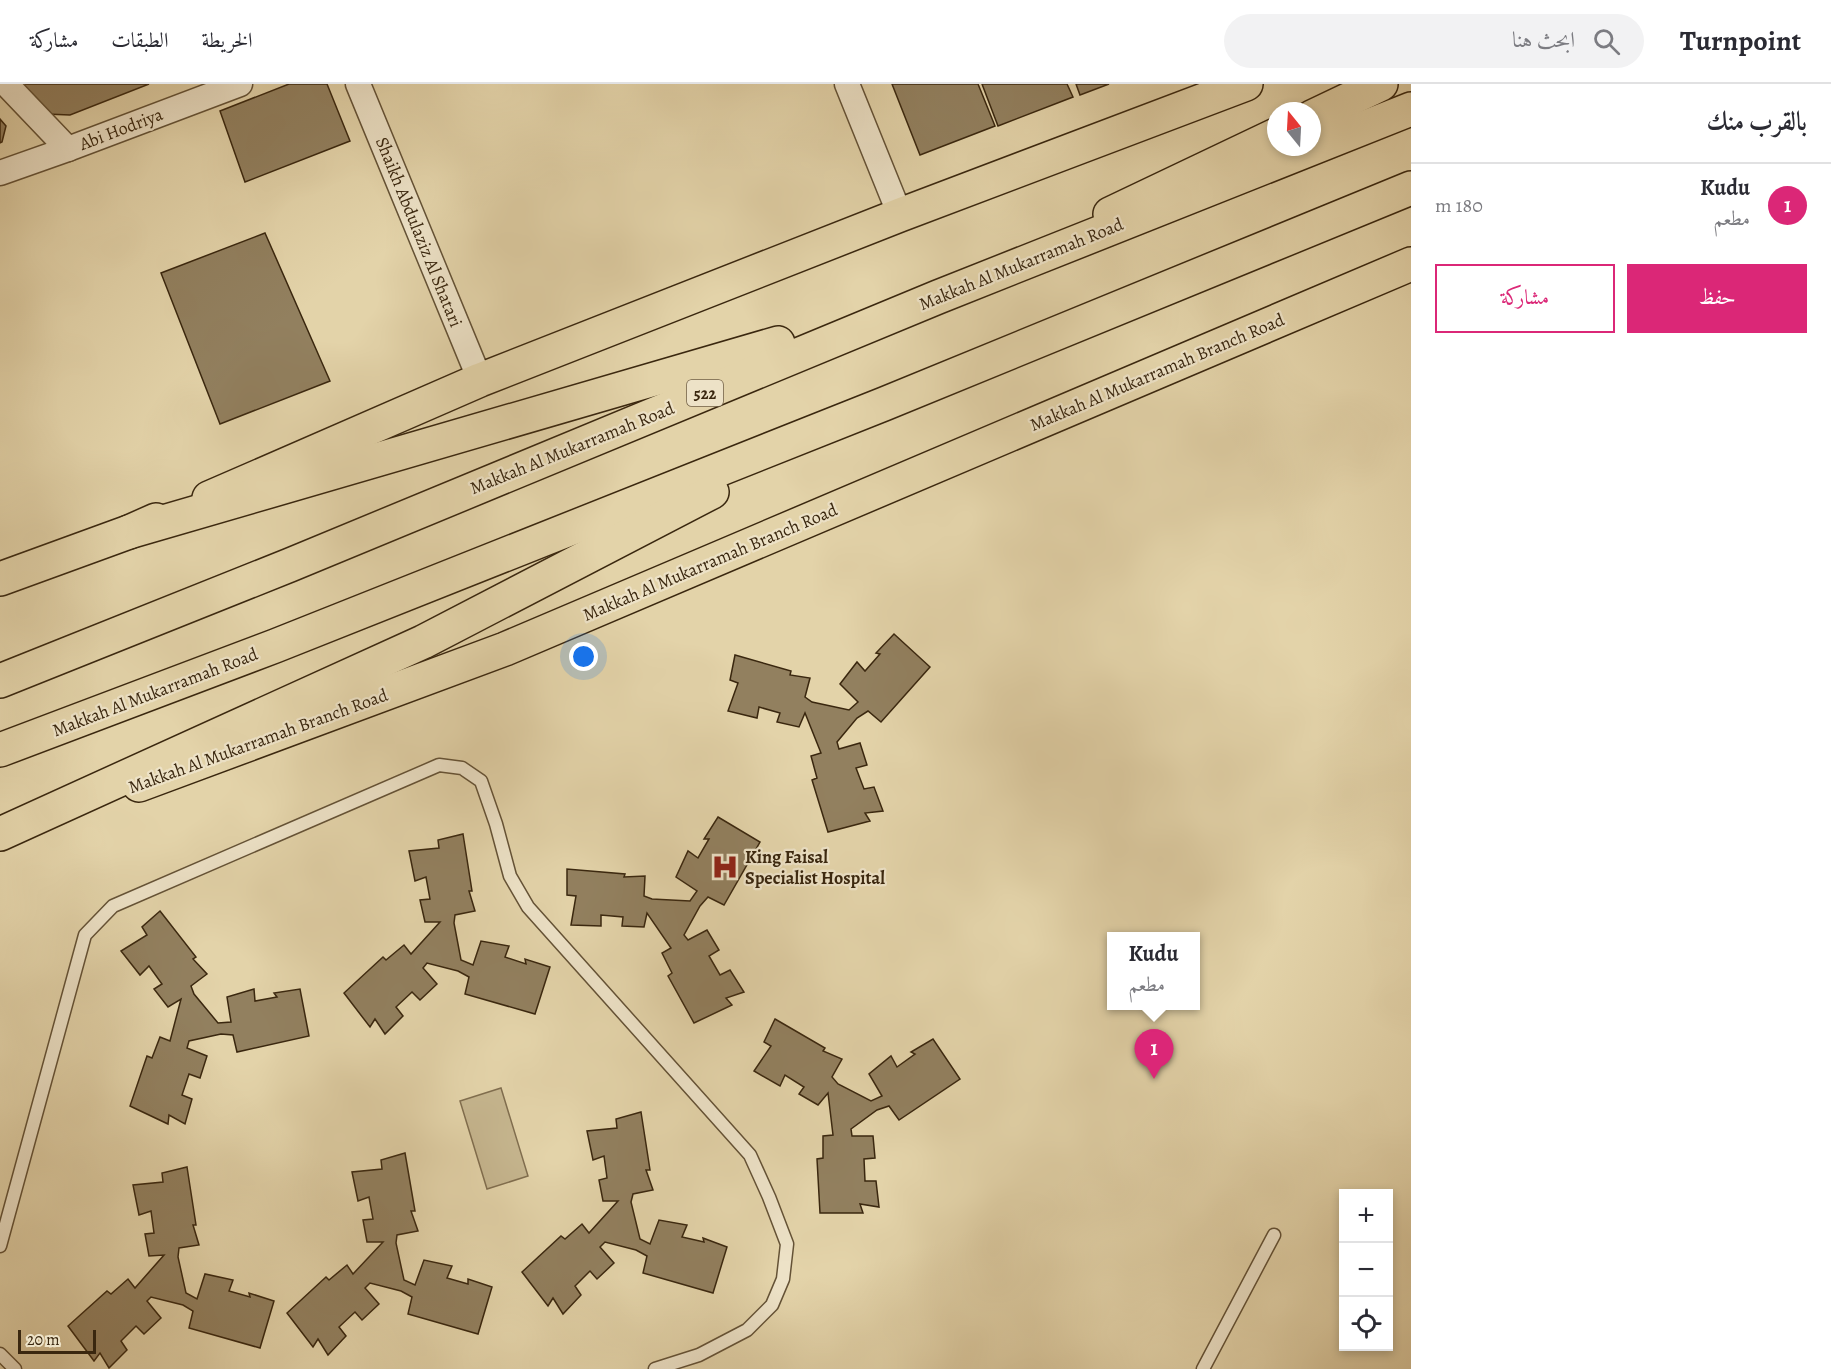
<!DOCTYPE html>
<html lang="ar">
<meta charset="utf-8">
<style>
body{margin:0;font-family:Alegreya,Amiri,serif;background:#f2f2f3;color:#2b2b33;direction:rtl}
.controls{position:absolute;right:18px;bottom:18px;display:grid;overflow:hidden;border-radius:0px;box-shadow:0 3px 9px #0003}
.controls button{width:54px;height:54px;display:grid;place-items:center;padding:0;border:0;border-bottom:2px solid #e1e1e2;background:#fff;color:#2b2b33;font:30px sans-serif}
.compass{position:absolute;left:1267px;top:18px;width:54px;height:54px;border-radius:50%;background:#fff;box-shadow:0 3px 9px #0003;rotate:342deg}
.scale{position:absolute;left:18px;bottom:15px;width:78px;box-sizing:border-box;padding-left:6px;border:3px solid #3a270f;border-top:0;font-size:16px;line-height:21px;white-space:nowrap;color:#3a270f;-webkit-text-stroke:4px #ede2c7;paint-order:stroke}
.you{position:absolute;left:584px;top:573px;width:21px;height:21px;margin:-15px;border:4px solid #fff;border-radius:50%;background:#1a73e8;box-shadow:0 0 0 9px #1a73e833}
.badge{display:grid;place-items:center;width:39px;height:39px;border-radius:50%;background:#db2777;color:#fff;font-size:20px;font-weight:700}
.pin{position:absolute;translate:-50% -50px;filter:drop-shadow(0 2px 3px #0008)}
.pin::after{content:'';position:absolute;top:32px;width:21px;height:18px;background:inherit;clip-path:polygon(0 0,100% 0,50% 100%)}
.popup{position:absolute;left:1107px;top:848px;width:93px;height:78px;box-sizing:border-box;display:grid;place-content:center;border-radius:0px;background:#fff;filter:drop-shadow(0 2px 4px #0005);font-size:20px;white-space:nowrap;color:#7c7c81}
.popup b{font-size:22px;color:#2b2b33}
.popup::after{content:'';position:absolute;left:50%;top:100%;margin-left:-12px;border:12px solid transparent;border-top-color:#fff}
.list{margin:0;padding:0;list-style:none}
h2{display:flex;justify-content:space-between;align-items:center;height:78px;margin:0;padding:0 24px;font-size:26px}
h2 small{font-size:20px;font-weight:400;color:#7c7c81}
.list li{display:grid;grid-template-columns:39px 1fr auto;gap:18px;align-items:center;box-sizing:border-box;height:84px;padding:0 24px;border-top:2px solid #e1e1e2}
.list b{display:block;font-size:22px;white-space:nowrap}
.list p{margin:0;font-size:20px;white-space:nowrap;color:#7c7c81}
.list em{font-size:20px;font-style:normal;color:#7c7c81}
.actions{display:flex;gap:12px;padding:18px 24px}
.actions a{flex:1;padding:14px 0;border:2px solid #db2777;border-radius:0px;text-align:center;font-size:21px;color:#db2777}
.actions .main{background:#db2777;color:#fff}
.icon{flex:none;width:33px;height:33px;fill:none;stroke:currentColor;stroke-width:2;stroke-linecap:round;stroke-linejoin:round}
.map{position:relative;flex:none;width:1411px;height:1285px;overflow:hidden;direction:ltr}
header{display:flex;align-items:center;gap:36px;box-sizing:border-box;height:84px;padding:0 30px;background:#fff;border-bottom:2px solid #e1e1e2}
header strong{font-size:28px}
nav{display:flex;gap:33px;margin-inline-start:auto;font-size:21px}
.search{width:420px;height:54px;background:#f2f2f3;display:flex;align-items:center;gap:15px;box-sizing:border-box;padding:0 21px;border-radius:33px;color:#7c7c81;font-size:22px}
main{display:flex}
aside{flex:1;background:#fff}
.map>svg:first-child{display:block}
</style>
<header>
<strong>Turnpoint</strong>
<div class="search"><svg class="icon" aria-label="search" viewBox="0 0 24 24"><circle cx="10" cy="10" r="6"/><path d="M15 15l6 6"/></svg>ابحث هنا</div>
<nav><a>الخريطة</a><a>الطبقات</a><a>مشاركة</a></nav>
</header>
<main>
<aside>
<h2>بالقرب منك<small></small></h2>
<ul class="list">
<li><span class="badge">1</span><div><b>Kudu</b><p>مطعم</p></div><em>180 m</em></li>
</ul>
<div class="actions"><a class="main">حفظ</a><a>مشاركة</a></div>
</aside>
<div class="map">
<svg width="1411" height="1285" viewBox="0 0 1411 1285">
<rect width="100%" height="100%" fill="#e3d3a9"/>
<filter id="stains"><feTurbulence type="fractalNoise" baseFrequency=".00333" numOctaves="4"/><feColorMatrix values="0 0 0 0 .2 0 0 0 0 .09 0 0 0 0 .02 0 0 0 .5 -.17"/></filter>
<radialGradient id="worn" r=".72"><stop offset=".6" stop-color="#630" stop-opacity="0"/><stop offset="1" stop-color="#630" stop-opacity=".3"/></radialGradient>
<polygon fill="#c6b68f" stroke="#806e4f" stroke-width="1.5" points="501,1004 528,1092 487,1105 460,1017"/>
<g fill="#92805f" stroke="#3a270f" stroke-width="1.5">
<polygon points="18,0 149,0 70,31 46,30"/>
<polygon points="289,0 327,0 350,57 245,98 220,27"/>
<polygon points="892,0 978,0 995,42 920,71"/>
<polygon points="982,0 1067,0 1073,13 998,42"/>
<polygon points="1076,0 1109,0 1080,11"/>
<polygon points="0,35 6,42 2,58 0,59"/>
<polygon points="265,149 330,297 220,340 161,189"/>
<polygon points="894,550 930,583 881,638 868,627 857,634 837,658 839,665 860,659 867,681 856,684 864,705 874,703 883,727 865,729 870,737 828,748 812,696 817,694 811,672 821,669 805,629 799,643 777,638 780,629 759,623 757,634 728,627 738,599 730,596 735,571 791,587 790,591 810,594 805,613 812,618 849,626 858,618 840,600 857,578 865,587 880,570 876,569"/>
<polygon points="718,733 760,758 724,821 708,813 700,822 684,851 688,856 707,846 719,866 709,872 720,891 730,886 744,908 726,914 732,921 694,939 668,892 672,889 662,869 671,864 647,829 644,843 622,842 623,833 601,831 601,842 571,841 576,812 567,811 567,785 625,790 624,793 645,792 644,812 652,815 690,817 697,807 676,793 688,767 698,774 709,755 704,755"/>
<polygon points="463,750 472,807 469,807 475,827 455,831 454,839 461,876 473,881 481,857 509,862 505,873 526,880 525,875 550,883 535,930 465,910 469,893 458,887 427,879 423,884 437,900 420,916 412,908 396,923 403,932 385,950 375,935 370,943 344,909 383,873 386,876 404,861 411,870 440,838 425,838 420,816 430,815 426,793 415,797 409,767 439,764 438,756"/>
<polygon points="160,827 196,873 193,875 207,890 191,902 194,910 218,939 231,938 227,913 254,905 255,917 277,913 274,909 300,905 309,952 237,968 233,951 221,950 189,957 187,964 207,972 200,994 189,990 182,1011 192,1015 185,1040 169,1031 168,1040 130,1022 147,972 152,974 160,953 170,957 181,915 168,923 154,905 162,900 149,882 140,891 121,867 147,851 142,843"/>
<polygon points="775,935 825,964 823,967 842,975 832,993 838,1000 871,1017 882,1012 869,990 891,972 897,983 915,970 911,968 933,955 960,995 899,1036 889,1022 877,1026 851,1045 852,1052 873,1052 875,1074 864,1075 865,1097 876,1097 879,1123 860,1120 863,1129 820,1129 817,1075 823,1074 823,1052 833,1051 828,1009 818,1021 799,1010 804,1003 785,991 780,1002 754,987 771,962 764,958"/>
<polygon points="641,1028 650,1086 646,1086 653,1106 633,1110 631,1118 640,1155 650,1160 659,1136 687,1141 682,1153 704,1158 703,1154 727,1163 713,1209 643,1189 647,1172 636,1166 605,1158 600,1163 614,1179 597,1195 590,1187 575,1202 581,1211 563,1230 553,1214 548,1222 522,1188 561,1152 565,1155 582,1140 589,1149 618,1117 603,1117 599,1096 607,1094 604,1072 593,1076 587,1047 617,1044 616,1035"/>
<polygon points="405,1069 415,1127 411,1127 418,1147 397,1151 396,1159 404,1196 415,1201 424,1176 452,1182 447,1194 468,1200 468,1195 492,1203 478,1250 408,1230 412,1213 401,1207 370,1199 365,1204 379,1220 362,1236 355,1228 339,1243 346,1252 328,1271 318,1255 313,1263 287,1229 326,1193 329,1196 347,1181 353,1190 383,1158 367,1158 363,1136 373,1135 369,1113 358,1117 352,1088 382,1085 381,1076"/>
<polygon points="187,1083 196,1141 193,1141 199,1161 179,1164 178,1173 186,1209 197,1215 205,1190 233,1196 229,1207 250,1213 249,1209 274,1217 260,1264 189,1244 193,1227 183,1221 151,1213 147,1217 161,1234 144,1250 136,1242 121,1257 127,1266 109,1284 100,1269 94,1277 68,1242 107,1207 111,1210 128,1195 135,1204 164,1171 149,1172 145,1150 154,1149 151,1127 139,1131 133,1101 163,1098 162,1089"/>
</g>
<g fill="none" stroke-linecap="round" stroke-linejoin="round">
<defs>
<g id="lane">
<polyline points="0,1162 85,851 113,822 439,681 462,684 481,697 496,740 510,792 528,823 750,1071 769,1113 787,1160 783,1195 772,1221 747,1246 699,1271 655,1285"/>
<polyline points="0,1270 15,1285"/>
<polyline points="1203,1285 1274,1151"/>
</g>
<g id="street">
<polyline points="6,0 68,65"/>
<polyline points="358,0 480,296"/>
<polyline points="847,0 900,131"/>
<polyline points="0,89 68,65 240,0"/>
</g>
<g id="primary">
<polyline points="1312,33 1381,0"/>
<polyline points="1110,130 1276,51"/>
<polyline points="209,414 480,296 900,131 1246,0"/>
<polyline points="0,495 129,448 156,436"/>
<polyline points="139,701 505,565 1411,180"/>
</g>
<g id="highway">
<polyline points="129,448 778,259"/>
<polyline points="0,597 290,481 938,213 1411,25"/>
<polyline points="0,666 275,562 884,320 1411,104"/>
<polyline points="0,750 423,558 712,408"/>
</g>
</defs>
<use href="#lane" stroke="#645236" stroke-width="15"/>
<use href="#street" stroke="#645236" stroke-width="27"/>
<use href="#primary" stroke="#3a270f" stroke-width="36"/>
<use href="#highway" stroke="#3a270f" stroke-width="36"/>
<use href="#lane" stroke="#ede2c7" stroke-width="12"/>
<use href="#street" stroke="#ede2c7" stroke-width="24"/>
<use href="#primary" stroke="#e3d3a9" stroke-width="33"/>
<use href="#highway" stroke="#e3d3a9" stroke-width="33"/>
</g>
<defs>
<symbol id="hospital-bare" viewBox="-9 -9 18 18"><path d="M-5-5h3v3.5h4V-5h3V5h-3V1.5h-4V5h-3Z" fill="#8f2418" stroke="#ede2c7" stroke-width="2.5" paint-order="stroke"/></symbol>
</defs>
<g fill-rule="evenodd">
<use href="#hospital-bare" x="706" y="764" width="38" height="38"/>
</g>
<g text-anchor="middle" stroke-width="4.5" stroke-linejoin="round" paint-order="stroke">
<rect fill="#ede2c7" stroke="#705f46" stroke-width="1.5" x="687" y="296" width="36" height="26" rx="4.5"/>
<g font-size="16" font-weight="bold" fill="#3a270f">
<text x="705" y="315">522</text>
</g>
<g font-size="18" fill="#3a270f" stroke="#ede2c7">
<text transform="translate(121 45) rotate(-21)" y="6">Abi Hodriya</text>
<text transform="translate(419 148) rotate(68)" y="6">Shaikh Abdulaziz Al Shatari</text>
<text transform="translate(1021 180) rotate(-22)" y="6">Makkah Al Mukarramah Road</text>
<text transform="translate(1157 288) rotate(-23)" y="6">Makkah Al Mukarramah Branch Road</text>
<text transform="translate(572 364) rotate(-22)" y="6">Makkah Al Mukarramah Road</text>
<text transform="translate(710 478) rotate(-23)" y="6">Makkah Al Mukarramah Branch Road</text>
<text transform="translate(155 608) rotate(-21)" y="6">Makkah Al Mukarramah Road</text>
<text transform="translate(258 657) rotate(-20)" y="6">Makkah Al Mukarramah Branch Road</text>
</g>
<g font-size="18" font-weight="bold" fill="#3a270f" stroke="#ede2c7" text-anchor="start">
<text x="745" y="779">King Faisal<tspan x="745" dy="21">Specialist Hospital</tspan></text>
</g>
</g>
<rect width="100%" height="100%" filter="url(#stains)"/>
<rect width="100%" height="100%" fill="url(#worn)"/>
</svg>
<div class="controls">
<button>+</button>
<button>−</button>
<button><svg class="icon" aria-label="locate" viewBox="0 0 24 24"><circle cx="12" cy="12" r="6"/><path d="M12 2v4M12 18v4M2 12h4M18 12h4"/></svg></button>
</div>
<svg class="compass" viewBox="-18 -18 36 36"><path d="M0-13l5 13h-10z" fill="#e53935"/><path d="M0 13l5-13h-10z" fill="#7c7c81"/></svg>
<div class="scale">20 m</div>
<div class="you"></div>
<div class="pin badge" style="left:1154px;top:995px">1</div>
<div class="popup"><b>Kudu</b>مطعم</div>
</div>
</main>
